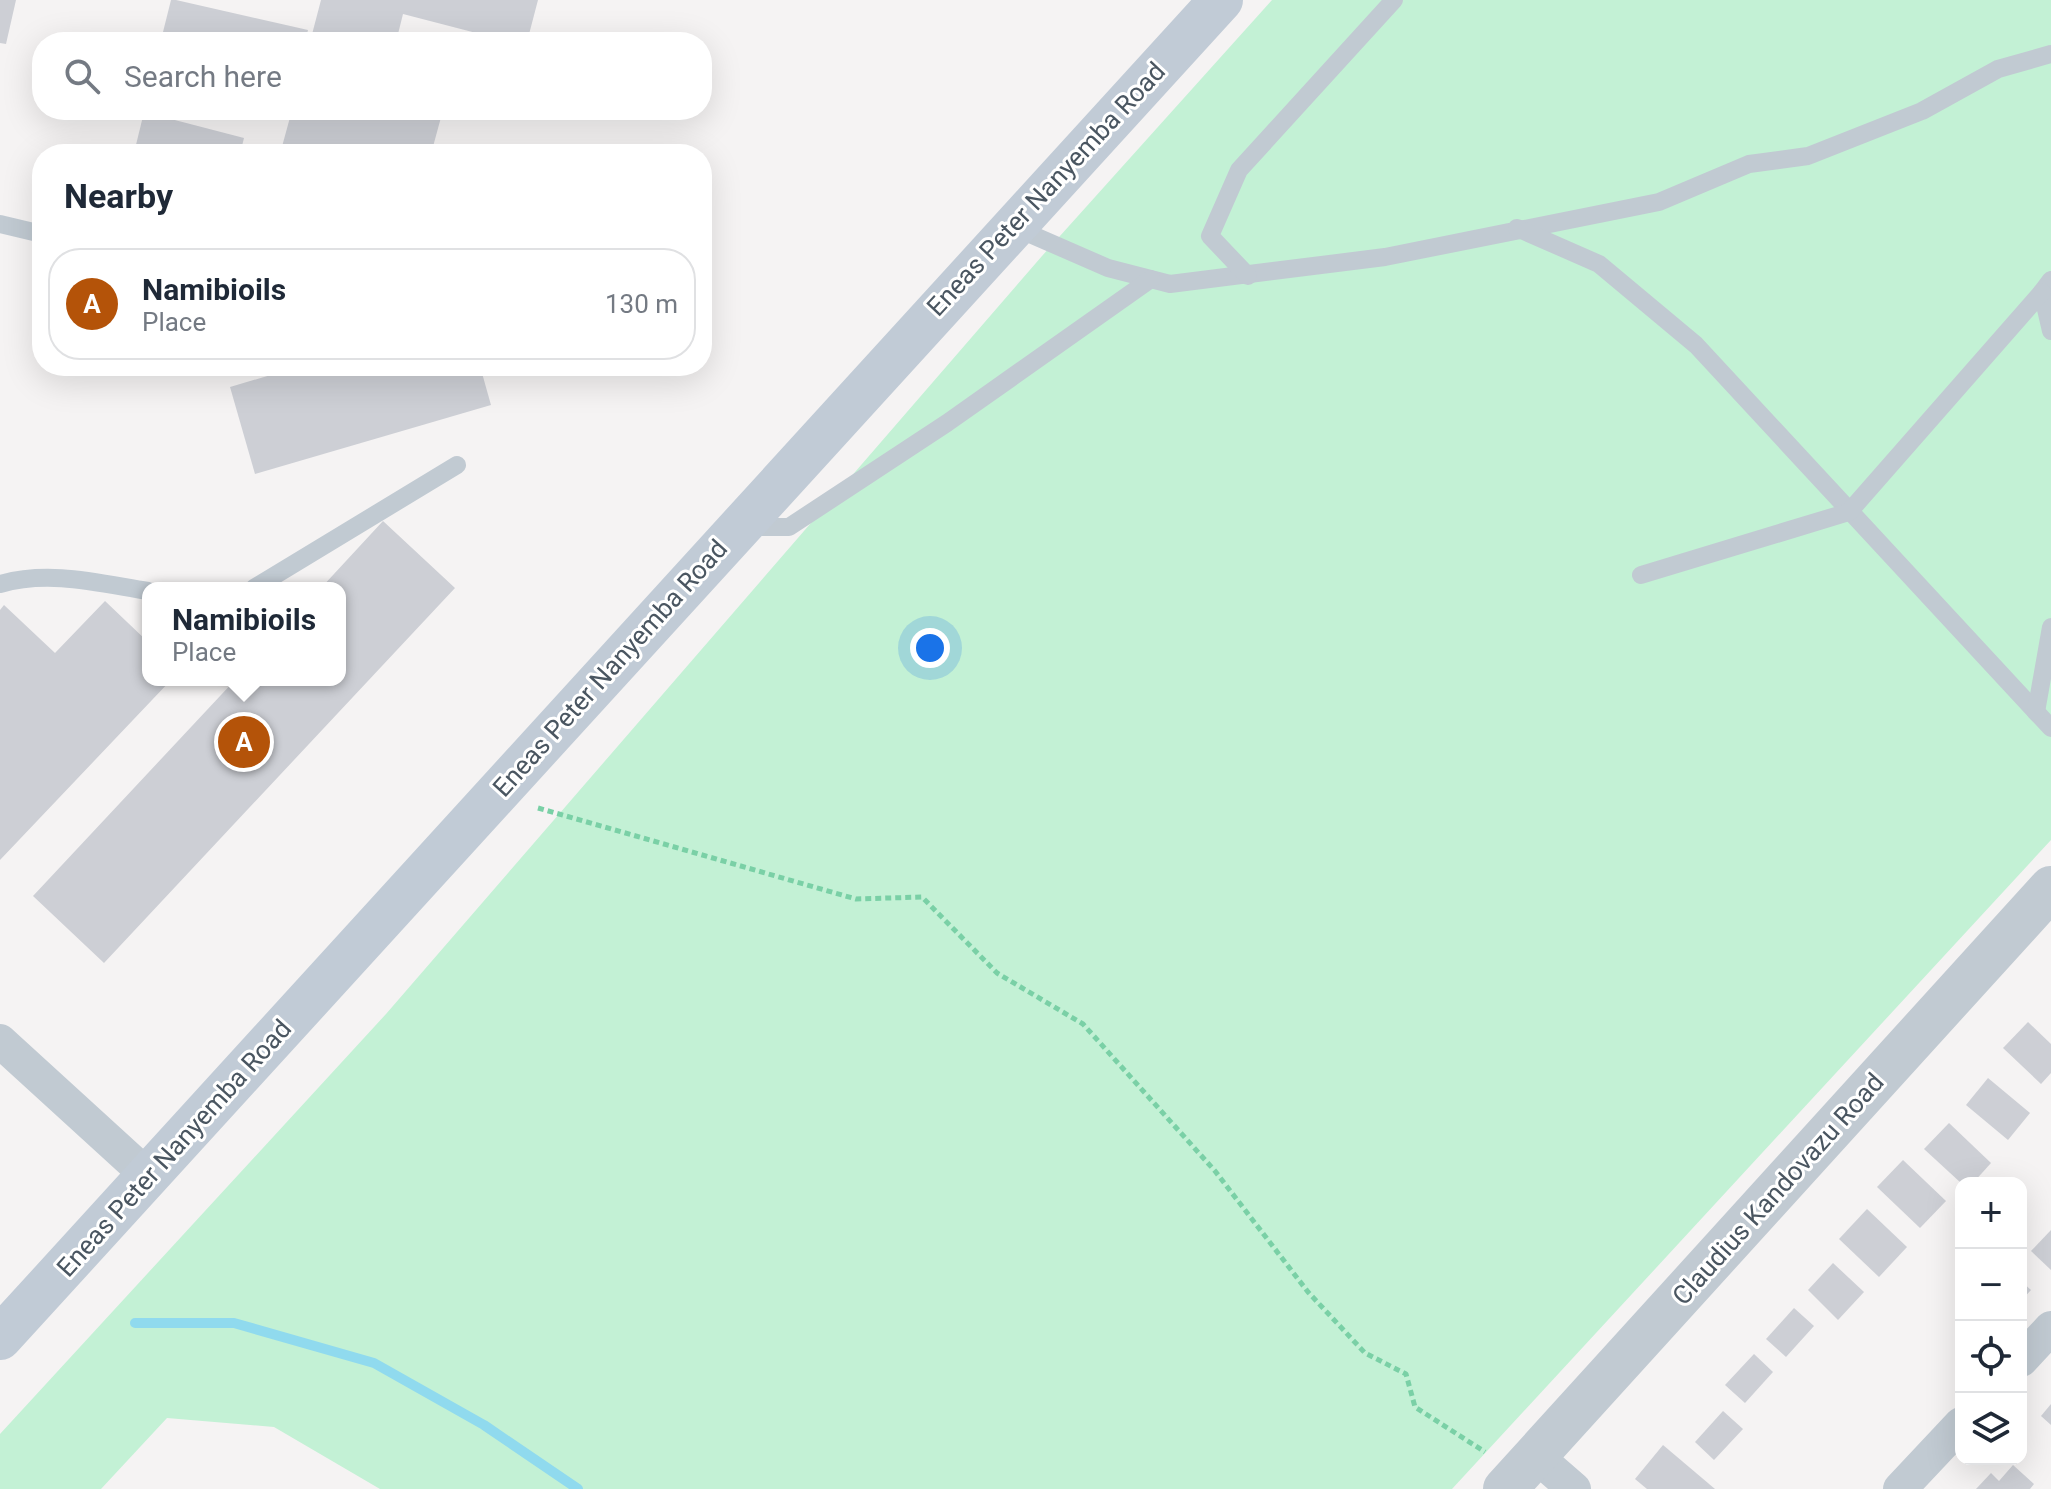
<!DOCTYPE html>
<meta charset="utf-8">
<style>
body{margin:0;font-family:Roboto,sans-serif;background:#f6f6f7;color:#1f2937}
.controls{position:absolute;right:24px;bottom:24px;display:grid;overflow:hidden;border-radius:16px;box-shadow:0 8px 32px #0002}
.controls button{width:72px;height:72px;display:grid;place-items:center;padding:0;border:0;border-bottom:2px solid #e0e1e3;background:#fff;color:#1f2937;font:40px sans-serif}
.you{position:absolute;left:930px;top:648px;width:28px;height:28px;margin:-20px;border:6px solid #fff;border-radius:50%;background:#1a73e8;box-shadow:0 0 0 12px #1a73e833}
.badge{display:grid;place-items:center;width:52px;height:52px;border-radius:50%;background:#b45309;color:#fff;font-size:26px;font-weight:700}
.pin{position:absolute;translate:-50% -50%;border:4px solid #fff;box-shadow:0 2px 8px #0006}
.popup{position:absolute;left:142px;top:582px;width:204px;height:104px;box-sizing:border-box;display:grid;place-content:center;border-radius:16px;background:#fff;filter:drop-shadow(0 2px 6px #0005);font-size:26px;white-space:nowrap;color:#747a83}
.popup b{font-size:30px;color:#1f2937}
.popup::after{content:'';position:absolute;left:50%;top:100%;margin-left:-16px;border:16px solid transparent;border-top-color:#fff}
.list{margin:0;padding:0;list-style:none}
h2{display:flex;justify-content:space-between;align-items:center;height:104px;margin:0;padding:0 32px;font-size:34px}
h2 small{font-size:26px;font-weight:400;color:#747a83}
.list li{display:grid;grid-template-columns:52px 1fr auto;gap:24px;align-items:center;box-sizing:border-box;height:112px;margin:0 16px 16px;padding:0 16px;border:2px solid #e0e1e3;border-radius:32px}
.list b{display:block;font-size:30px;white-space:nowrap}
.list p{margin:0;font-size:26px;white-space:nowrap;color:#747a83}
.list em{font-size:26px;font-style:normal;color:#747a83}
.icon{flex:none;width:44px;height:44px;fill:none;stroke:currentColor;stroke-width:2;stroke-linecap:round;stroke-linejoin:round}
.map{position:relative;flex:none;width:2051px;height:1489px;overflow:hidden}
.search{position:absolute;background:#fff;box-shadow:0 8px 32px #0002;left:32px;top:32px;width:680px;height:88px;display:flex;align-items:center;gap:20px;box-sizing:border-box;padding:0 28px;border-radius:32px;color:#747a83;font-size:30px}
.panel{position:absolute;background:#fff;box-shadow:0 8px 32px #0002;left:32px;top:144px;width:680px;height:232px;border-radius:32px}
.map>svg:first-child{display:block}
</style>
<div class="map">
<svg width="2051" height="1489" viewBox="0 0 2051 1489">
<rect width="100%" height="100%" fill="#f5f3f3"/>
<polygon fill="#c3f1d5" points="1272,0 2051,0 2051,840 1452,1489 380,1489 274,1427 167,1418 101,1489 0,1489 0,1434 386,1014 1042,256"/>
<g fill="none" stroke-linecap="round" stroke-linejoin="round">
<polyline stroke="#90daee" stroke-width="10" points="135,1323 234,1323 374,1363 484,1425 578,1489"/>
</g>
<g fill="#cdcfd5">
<polygon points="0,0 16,0 6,44 0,43"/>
<polygon points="171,0 176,0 308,30 305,42 169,42 161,40"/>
<polygon points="321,0 538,0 527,42 511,42 403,14 396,42 310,42"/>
<polygon points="292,110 443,110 431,154 280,154"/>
<polygon points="144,112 244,138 240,154 156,154 135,149"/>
<polygon points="301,366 480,366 491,405 255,474 230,387"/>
<polygon points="383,521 455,588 104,963 33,896 235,680 340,680 340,588 321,588"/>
<polygon points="105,601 148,642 148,680 171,680 0,860 0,610 4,605 55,653"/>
<polygon points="2028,1022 2051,1044 2051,1073 2041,1084 2003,1048"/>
<polygon points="1988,1078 2030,1113 2008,1140 1966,1105"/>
<polygon points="1949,1123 1991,1163 1973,1183 1961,1183 1924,1149"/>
<polygon points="1903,1160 1946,1201 1920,1228 1877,1187"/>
<polygon points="1867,1209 1907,1247 1879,1277 1839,1239"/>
<polygon points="2051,1230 2051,1270 2031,1251"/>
<polygon points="1833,1263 1864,1292 1838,1320 1808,1290"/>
<polygon points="2021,1281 2031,1290 2021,1301"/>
<polygon points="1794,1308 1814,1326 1786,1357 1766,1339"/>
<polygon points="1754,1354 1773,1372 1745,1403 1725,1385"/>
<polygon points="2051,1404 2051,1425 2041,1416"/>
<polygon points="1723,1411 1743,1429 1714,1460 1695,1442"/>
<polygon points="1663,1445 1715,1489 1647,1489 1635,1479"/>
<polygon points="2013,1465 2034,1484 2030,1489 1976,1489 1991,1473 1999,1481"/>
</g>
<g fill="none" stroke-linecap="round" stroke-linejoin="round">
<polyline stroke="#7ad0a6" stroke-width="5" stroke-dasharray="6 4" stroke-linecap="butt" points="538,808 856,899 922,897 997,973 1083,1024 1215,1171 1308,1292 1365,1353 1406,1374 1415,1407 1485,1452"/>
<g stroke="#c1cad2" stroke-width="18">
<polyline points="0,224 42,234"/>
<polyline points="1014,227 1108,268 1170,284 1385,257 1659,202 1749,164 1808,156 1922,111 1998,69 2051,54"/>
<polyline points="1517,228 1599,264 1696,345 2051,728"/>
<polyline points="1248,276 1210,236 1239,170 1394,0"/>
<polyline points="2051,280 2042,292 2051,331"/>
<polyline points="745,527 789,527 947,423 1151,279"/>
<polyline points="1641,575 1849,512 2042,292"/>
<path d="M0 584C49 570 98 583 148 591"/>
<polyline points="254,588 457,465"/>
<polyline points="2036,712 2051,627"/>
</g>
<g stroke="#c1cad2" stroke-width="34">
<polyline points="0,1041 149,1177"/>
<polyline points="2021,1360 2051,1328"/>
<polyline points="1536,1456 1574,1489"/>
<polyline points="1900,1489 1961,1424"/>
</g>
<polyline stroke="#c1cad2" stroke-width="44" points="1505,1489 2051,888"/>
<polyline stroke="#c1cbd6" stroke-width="44" points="0,1338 1221,0"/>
</g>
<g text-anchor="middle" stroke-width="6" stroke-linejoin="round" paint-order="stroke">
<g font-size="26" fill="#4a5661" stroke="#fff">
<text transform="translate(1046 189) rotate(-47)" y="9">Eneas Peter Nanyemba Road</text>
<text transform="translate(610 668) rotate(-48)" y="9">Eneas Peter Nanyemba Road</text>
<text transform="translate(174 1148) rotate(-48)" y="9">Eneas Peter Nanyemba Road</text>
<text transform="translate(1778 1189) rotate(-48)" y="9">Claudius Kandovazu Road</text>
</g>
</g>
</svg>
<div class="controls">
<button>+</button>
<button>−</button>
<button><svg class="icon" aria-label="locate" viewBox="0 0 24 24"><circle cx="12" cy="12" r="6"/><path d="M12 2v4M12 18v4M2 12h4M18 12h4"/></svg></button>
<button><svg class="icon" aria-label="layers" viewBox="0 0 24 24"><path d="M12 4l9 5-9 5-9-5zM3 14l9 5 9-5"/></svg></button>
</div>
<div class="you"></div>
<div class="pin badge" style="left:244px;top:742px">A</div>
<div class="popup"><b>Namibioils</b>Place</div>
<div class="search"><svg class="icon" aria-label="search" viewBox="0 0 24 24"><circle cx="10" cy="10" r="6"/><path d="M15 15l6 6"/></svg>Search here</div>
<section class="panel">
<h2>Nearby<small></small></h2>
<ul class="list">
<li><span class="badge">A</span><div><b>Namibioils</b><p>Place</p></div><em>130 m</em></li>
</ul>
</section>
</div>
